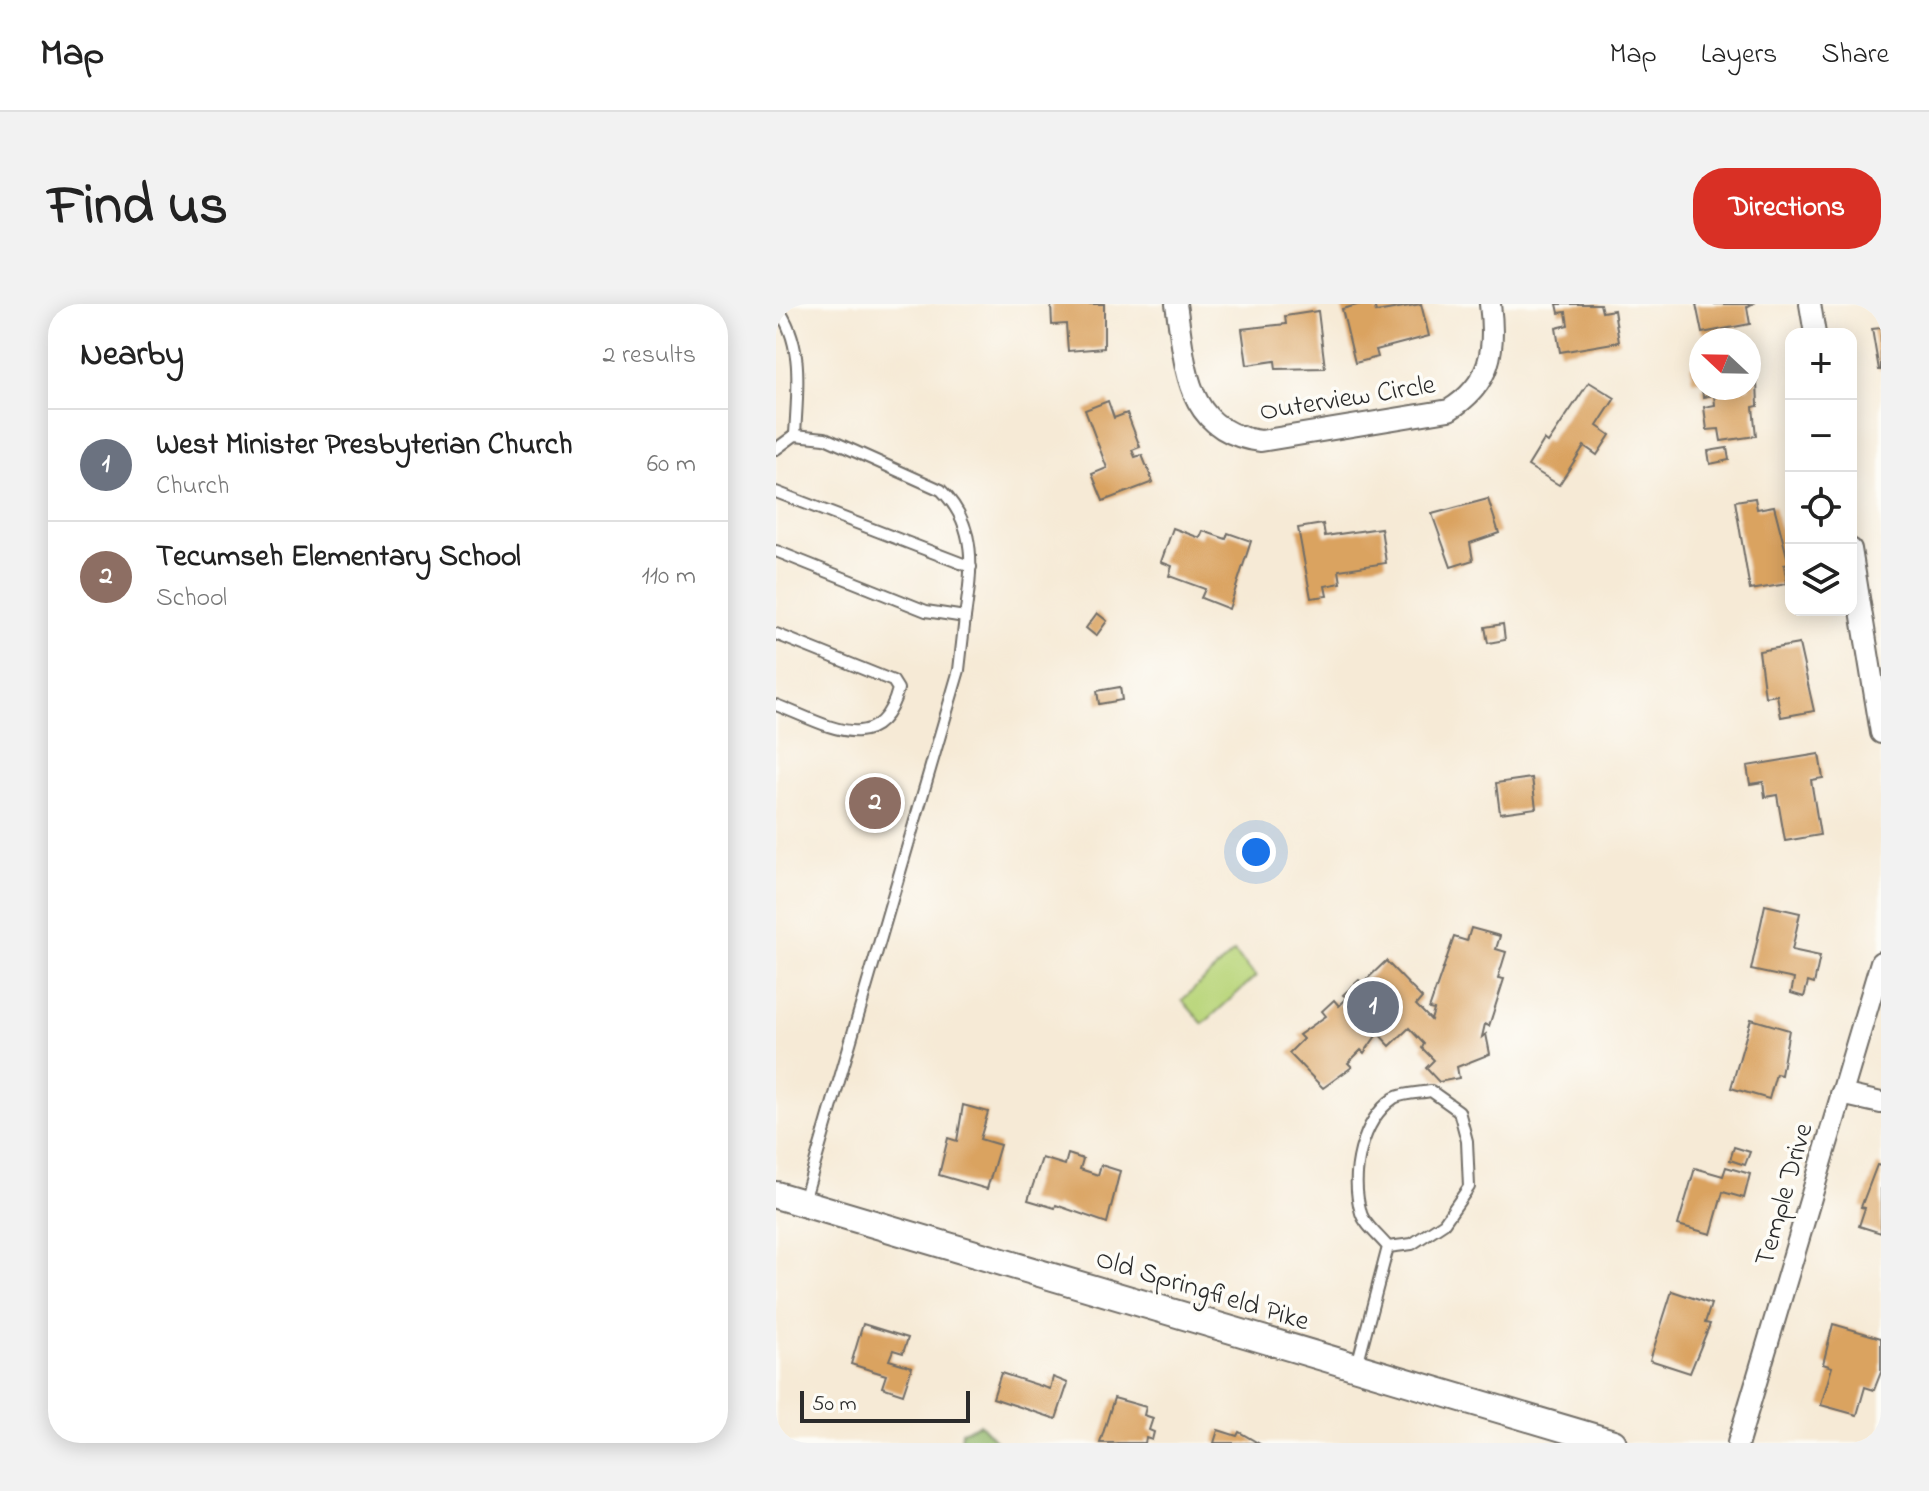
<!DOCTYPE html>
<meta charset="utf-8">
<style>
body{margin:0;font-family:"Indie Flower",sans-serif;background:#f2f2f2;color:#222}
.controls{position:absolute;right:24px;top:24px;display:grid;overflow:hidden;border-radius:16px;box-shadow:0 4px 20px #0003}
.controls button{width:72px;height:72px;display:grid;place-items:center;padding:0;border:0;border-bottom:2px solid #e0e0e0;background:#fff;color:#222;font:40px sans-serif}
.compass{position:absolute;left:913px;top:24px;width:72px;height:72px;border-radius:50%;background:#fff;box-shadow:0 4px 20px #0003;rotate:292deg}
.scale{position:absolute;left:24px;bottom:20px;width:170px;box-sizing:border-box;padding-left:8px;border:4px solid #2b2b2b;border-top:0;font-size:22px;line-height:28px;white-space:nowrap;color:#2b2b2b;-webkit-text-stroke:6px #fdfcf7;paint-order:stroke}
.you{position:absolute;left:480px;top:548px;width:28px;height:28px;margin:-20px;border:6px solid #fff;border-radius:50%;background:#1a73e8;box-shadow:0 0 0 12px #1a73e833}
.badge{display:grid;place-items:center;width:52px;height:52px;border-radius:50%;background:#d93025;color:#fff;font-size:26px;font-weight:700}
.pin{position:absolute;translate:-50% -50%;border:4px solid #fff;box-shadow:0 2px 8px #0006}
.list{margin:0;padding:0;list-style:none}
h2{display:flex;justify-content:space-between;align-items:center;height:104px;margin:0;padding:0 32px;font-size:34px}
h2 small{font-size:26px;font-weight:400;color:#767676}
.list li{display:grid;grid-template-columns:52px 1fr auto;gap:24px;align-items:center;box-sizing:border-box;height:112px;padding:0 32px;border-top:2px solid #e0e0e0}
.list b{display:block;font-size:30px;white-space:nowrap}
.list p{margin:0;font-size:26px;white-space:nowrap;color:#767676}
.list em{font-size:26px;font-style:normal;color:#767676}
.icon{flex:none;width:44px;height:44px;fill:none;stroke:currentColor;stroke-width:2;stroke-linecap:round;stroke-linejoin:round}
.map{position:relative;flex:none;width:1105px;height:1139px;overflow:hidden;border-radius:32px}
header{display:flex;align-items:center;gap:48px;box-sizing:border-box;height:112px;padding:0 40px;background:#fff;border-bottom:2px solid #e0e0e0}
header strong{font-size:38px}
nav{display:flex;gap:44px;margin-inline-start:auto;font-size:28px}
.intro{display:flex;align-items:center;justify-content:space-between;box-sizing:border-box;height:192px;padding:0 48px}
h1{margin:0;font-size:56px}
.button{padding:20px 36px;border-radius:32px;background:#d93025;color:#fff;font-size:28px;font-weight:700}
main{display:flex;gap:48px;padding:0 48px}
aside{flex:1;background:#fff;border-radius:32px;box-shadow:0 4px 20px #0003}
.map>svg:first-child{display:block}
</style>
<header>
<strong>Map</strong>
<nav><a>Map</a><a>Layers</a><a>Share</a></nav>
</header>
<div class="intro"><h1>Find us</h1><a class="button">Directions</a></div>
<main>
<aside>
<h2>Nearby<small>2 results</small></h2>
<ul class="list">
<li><span class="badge" style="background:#6b7280">1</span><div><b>West Minister Presbyterian Church</b><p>Church</p></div><em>60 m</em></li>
<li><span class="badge" style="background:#8d6e63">2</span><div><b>Tecumseh Elementary School</b><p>School</p></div><em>110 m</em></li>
</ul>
</aside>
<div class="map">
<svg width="1105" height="1139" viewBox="0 0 1105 1139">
<rect width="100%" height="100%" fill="#fdfcf7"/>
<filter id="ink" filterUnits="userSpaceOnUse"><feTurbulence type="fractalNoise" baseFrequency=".0125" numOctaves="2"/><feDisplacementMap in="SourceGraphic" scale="16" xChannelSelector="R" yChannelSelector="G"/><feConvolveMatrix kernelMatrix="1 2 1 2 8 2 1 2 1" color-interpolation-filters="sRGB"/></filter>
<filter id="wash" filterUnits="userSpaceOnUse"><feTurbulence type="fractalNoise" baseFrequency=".006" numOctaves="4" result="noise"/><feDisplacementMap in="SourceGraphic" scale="32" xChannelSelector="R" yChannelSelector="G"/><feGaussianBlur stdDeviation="1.8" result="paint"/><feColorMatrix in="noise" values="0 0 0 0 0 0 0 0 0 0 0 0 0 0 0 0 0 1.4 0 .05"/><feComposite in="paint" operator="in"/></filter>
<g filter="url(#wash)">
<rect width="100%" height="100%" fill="#f6ead6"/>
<polygon fill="#bad67c" stroke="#728054" stroke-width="2" points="458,648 480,672 427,720 406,696"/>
<polygon fill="#93b76c" stroke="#5f714c" stroke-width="2" points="204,1120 222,1139 185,1139 186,1127"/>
<g id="blocks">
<g fill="#daa360">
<polygon points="275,0 328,0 328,44 292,47 290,20 276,21"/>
<polygon points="585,0 598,0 600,8 645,0 653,32 600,46 602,53 579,59 566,5"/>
<polygon points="781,0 824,0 826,8 838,6 843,38 784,48 780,24 792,21 790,8 783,9"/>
<polygon points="920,0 976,0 971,3 974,20 926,29"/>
<polygon points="542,7 549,64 500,65 499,57 471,61 466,25 510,20 509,12"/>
<polygon points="1105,24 1105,66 1103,66 1096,25"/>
<polygon points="980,53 982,102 977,103 980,132 945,137 943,125 931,126 928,103 939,101 938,91 927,93 926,84 973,84 973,54"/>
<polygon points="921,60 925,60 925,76 916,77 914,63"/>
<polygon points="813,78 839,94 821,122 834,131 821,151 808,142 783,181 752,162 768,136 772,139"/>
<polygon points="332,97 338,114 351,109 364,143 356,146 359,153 366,151 377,178 327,197 316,170 331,164 309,106"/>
<polygon points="951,144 953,156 934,160 932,147"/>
<polygon points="979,194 981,205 998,202 1013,260 1008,261 1011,280 974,286 959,197"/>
<polygon points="712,195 723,229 694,239 697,256 675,263 656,210"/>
<polygon points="547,220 549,232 605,224 610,259 563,266 565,279 549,282 551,292 535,294 522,224"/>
<polygon points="397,224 424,234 427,227 450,235 452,229 475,237 453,305 425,294 429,285 393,272 396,262 385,258"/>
<polygon points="321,309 331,317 320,332 310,324"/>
<polygon points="727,320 729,336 712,339 709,323"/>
<polygon points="1023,340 1038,407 1005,413 1001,391 989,393 983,347"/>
<polygon points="344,383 346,396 323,400 321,387"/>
<polygon points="1043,450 1047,474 1035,476 1044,531 1009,537 1001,491 989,493 987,478 974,480 971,462"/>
<polygon points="756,474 760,504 724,509 720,479"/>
<polygon points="989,601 1024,609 1016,646 1044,652 1038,680 1032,678 1028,693 1015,689 1018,675 975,666"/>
<polygon points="695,624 724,632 720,645 730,648 722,674 728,675 713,722 709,720 706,733 710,730 714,750 681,763 683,774 663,778 650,764 658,756 646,744 648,740 633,724 614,742 602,729 588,749 585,746 572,759 576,763 547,784 513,749 527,735 523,731 550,712 546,707 558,696 563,702 571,694 567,691 583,676 587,679 610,657 646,694 640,701 655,716 658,706 653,705 678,633 691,637"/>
<polygon points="975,715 1013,726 1005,771 1000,770 993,795 955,784"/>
<polygon points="187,801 212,808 204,835 224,841 211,885 163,871 172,834 181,837"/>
<polygon points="958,843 974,848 969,861 954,856"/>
<polygon points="292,850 307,855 304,865 322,871 325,861 344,867 331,919 280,901 279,904 252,896 266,854 289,861"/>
<polygon points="1101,861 1105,862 1105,929 1083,922 1089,904 1085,903"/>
<polygon points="950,863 974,870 968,894 947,888 935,930 902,921 919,864 947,872"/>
<polygon points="896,987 935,1000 929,1019 934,1020 914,1069 874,1056"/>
<polygon points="87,1020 132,1034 127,1049 117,1046 113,1056 136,1063 127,1090 106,1083 110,1071 75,1060"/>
<polygon points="1057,1020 1105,1034 1105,1068 1098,1086 1089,1083 1081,1111 1045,1101 1056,1063 1047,1060"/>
<polygon points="225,1069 274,1085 277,1073 292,1079 280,1115 217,1094"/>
<polygon points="338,1094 370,1103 368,1111 377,1114 373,1126 378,1128 376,1136 370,1134 369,1139 324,1139"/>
<polygon points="442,1126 461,1132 463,1128 482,1139 438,1139"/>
</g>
</g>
</g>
<g filter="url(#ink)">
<use href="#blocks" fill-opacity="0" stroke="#726e67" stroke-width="2"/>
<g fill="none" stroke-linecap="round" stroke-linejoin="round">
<defs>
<g id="service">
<path d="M0 2C29 40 21 87 19 131"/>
<path d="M0 145 19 131 49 134 165 186C202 222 196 265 189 313L150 307 0 247"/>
<polyline points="0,188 195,263"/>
<path d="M0 330 117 377 122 385C103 457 48 419 0 401"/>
<polyline points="28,897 183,366 189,313"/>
<path d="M581 1061 612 943C604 933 588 920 585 909 574 871 585 817 618 794 627 789 644 789 655 787L683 807 691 837 693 883 668 919 636 940 612 943"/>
</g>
<g id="minor">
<path d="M400 0C410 61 408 128 485 137L673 106C715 80 720 46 714 0"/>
<polyline points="1034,0 1039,30"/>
<polyline points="1075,245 1105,429"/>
<polyline points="1065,790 1105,799"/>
<polyline points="962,1139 1105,658"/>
</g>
<polyline id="tertiary" points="0,891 837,1139"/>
</defs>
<use href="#service" stroke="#726e67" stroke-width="14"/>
<use href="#minor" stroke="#726e67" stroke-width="24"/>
<use href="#tertiary" stroke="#726e67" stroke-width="30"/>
<use href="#service" stroke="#fff" stroke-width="10"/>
<use href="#minor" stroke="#fff" stroke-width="20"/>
<use href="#tertiary" stroke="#fff" stroke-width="26"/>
</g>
</g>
<g text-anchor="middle" stroke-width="7" stroke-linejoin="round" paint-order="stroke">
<g font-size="28" fill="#2b2b2b" stroke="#fdfcf7">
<text transform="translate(571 92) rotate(-9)" y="10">Outerview Circle</text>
<text transform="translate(1006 890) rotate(-74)" y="10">Temple Drive</text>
<text transform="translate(427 984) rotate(17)" y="10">Old Springfield Pike</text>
</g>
</g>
</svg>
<div class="controls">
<button>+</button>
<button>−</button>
<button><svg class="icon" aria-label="locate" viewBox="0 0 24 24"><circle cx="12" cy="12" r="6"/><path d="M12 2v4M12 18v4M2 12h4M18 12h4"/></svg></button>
<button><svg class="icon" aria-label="layers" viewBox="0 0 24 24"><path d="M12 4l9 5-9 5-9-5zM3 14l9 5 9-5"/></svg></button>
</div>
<svg class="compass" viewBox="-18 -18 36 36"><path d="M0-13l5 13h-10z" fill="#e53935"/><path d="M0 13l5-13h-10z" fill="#767676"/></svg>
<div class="scale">50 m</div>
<div class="you"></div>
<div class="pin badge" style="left:597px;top:703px;background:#6b7280">1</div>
<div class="pin badge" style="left:99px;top:499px;background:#8d6e63">2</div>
</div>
</main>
